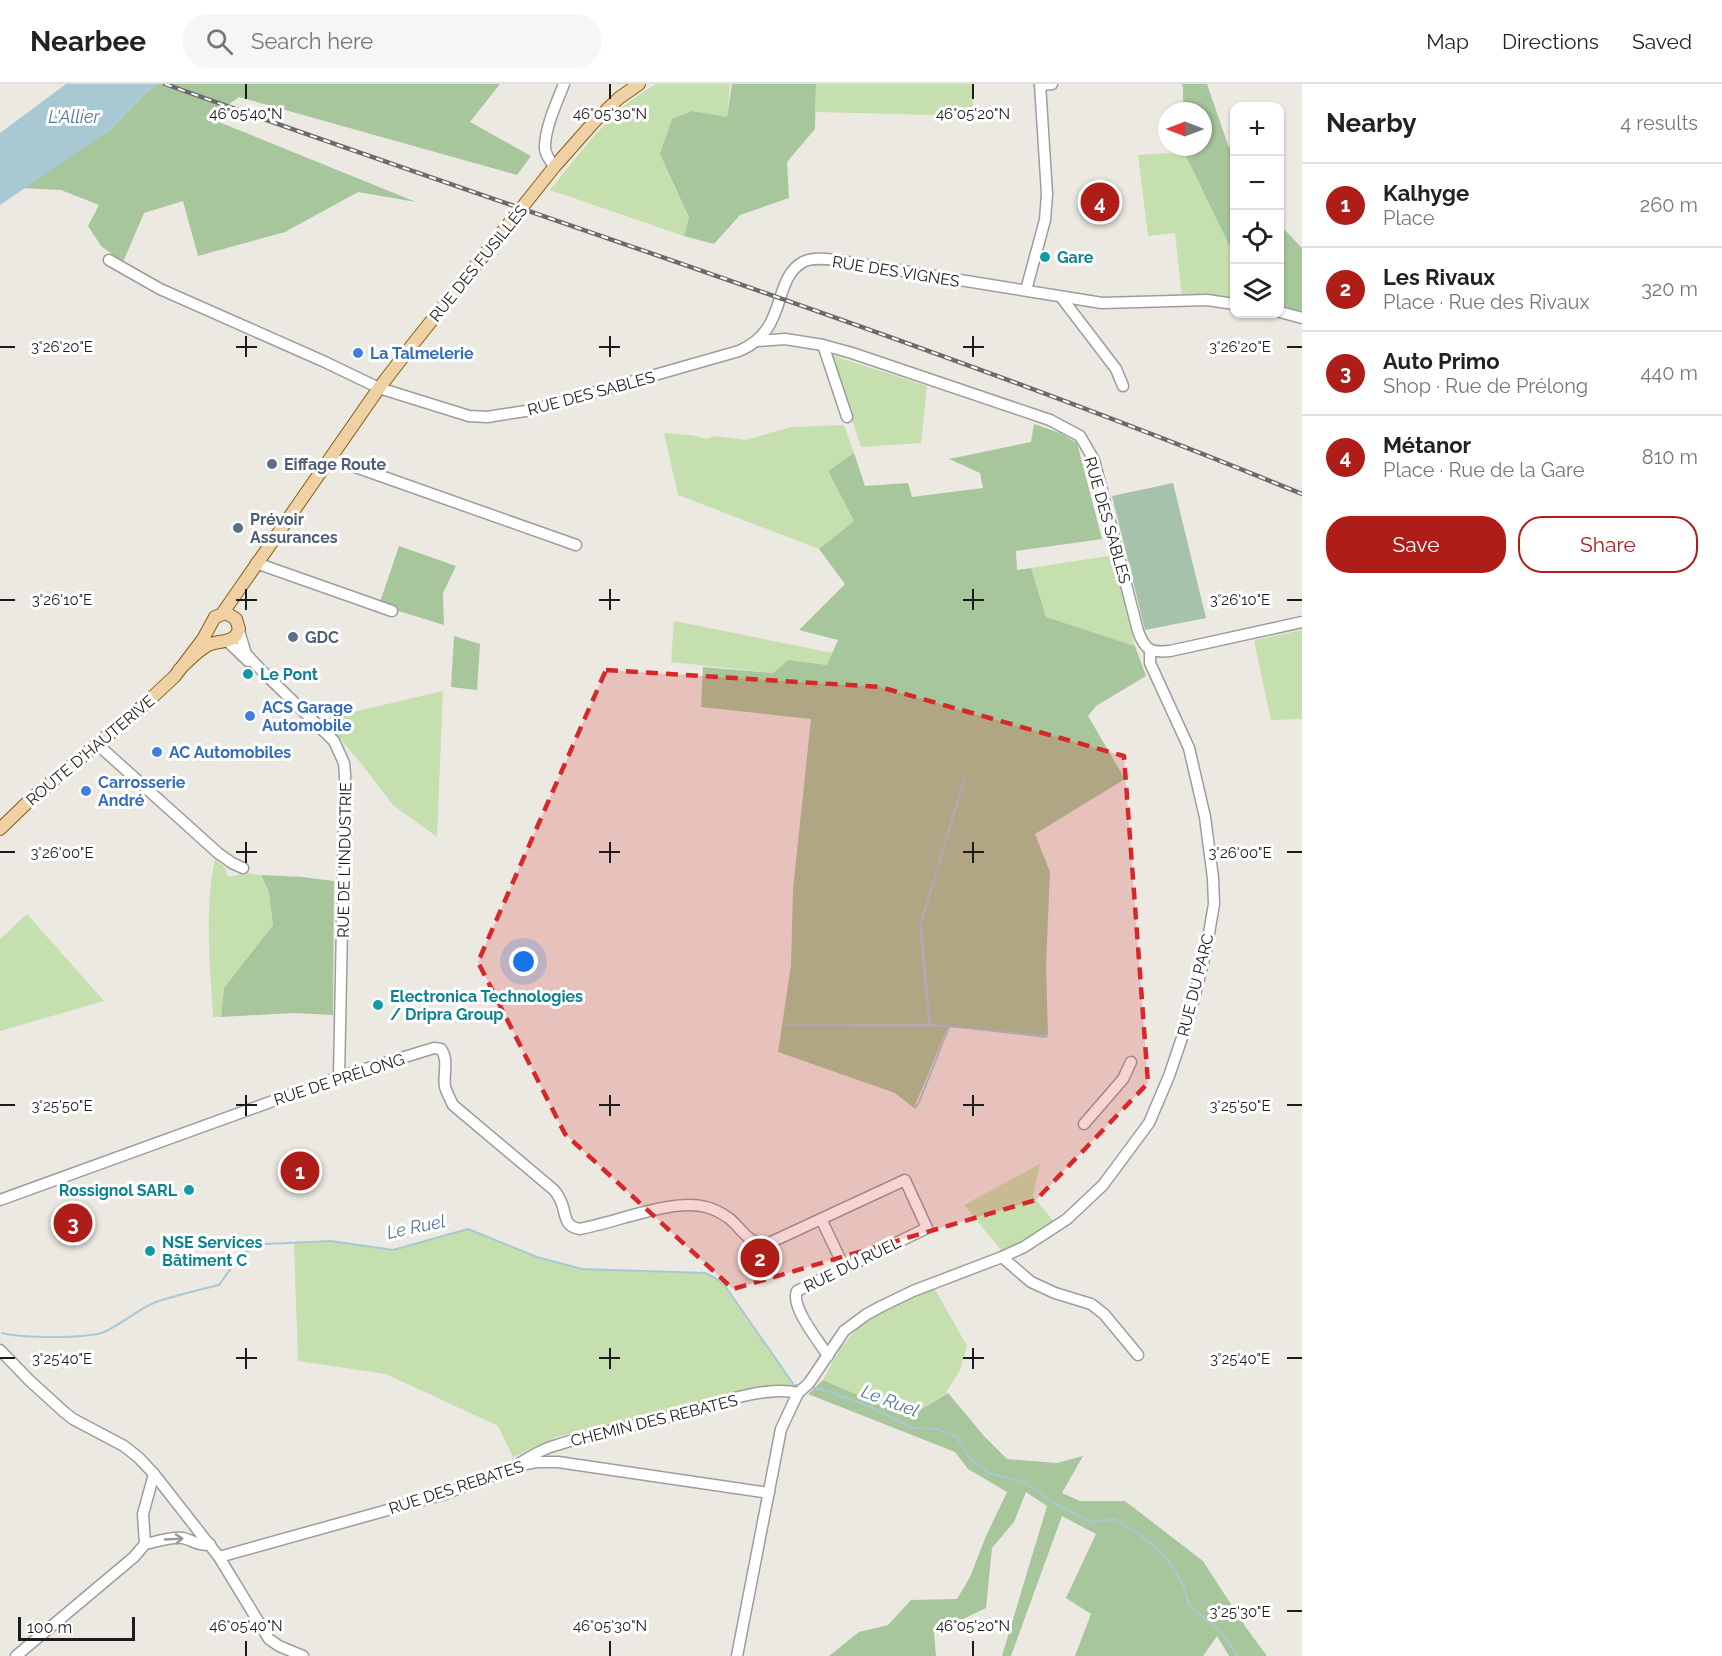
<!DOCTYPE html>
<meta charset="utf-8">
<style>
body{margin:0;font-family:Raleway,sans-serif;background:#f6f6f6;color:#222}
.controls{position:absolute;right:18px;top:18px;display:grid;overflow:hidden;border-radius:12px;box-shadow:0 2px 4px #0004}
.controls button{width:54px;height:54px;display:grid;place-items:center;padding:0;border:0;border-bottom:2px solid #e0e0e0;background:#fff;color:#222;font:30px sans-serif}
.compass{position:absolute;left:1158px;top:18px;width:54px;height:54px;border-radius:50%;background:#fff;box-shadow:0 2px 4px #0004;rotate:270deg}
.scale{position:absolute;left:18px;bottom:15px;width:117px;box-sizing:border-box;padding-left:6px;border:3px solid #1c1c1c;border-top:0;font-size:16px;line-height:21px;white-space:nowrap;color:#1c1c1c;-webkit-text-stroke:4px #fff;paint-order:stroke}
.you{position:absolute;left:524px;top:878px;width:21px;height:21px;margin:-15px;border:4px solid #fff;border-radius:50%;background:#1a73e8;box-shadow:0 0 0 9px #1a73e833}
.badge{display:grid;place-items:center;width:39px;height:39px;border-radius:50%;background:#af1d18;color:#fff;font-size:20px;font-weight:700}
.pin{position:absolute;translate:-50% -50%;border:3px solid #fff;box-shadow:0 2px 6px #0006}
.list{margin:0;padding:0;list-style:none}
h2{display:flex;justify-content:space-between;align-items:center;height:78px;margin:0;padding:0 24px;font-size:26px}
h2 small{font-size:20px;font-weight:400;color:#767676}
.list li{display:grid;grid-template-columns:39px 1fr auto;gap:18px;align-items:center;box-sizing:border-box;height:84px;padding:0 24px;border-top:2px solid #e0e0e0}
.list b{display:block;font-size:22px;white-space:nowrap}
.list p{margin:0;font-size:20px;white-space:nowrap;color:#767676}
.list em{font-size:20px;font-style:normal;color:#767676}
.actions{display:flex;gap:12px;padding:18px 24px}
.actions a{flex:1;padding:14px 0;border:2px solid #af1d18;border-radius:24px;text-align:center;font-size:21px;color:#af1d18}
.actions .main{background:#af1d18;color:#fff}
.icon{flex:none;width:33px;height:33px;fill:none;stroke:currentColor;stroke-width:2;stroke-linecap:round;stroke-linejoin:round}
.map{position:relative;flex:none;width:1302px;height:1572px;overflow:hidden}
header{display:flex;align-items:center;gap:36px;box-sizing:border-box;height:84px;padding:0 30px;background:#fff;border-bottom:2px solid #e0e0e0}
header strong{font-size:28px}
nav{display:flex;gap:33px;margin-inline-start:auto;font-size:21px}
.search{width:420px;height:54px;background:#f6f6f6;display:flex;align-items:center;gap:15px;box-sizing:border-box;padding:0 21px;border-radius:33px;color:#767676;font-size:22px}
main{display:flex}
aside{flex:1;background:#fff}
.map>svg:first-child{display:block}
</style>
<header>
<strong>Nearbee</strong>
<div class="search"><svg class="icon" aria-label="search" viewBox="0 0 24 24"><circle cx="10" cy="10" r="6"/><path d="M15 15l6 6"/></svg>Search here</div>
<nav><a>Map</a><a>Directions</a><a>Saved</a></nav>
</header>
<main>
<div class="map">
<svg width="1302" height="1572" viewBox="0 0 1302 1572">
<rect width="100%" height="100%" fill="#ece9e2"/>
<g fill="#c5e0ae">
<path d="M656 0H730L727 34 692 27 660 70 689 135 684 152 550 106C581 68 611 25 656 0Z"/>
<polygon points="816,0 973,0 973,32 816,28"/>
<polygon points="1184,68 1234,171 1234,213 1182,213 1175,149 1148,152 1138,71"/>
<polygon points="831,271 927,302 921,359 861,363"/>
<polygon points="844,341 854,369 828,387 854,437 819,465 678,411 664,349 691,351 707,355 714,352 746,356 791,343"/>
<polygon points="1114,471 1135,562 1046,533 1031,484"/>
<polygon points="674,537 833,569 827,581 788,576 773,589 671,578"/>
<polygon points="1302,546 1302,635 1271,636 1254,556"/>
<polygon points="443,607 437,753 393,721 360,678 323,635"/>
<path d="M215 775 225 784 228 793 247 789 261 791 269 808 273 841 224 904 221 933H213C210 880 204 827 215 775Z"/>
<polygon points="27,830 104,917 0,947 0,855"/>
<polygon points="1040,1080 1033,1112 1054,1138 1016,1162 1002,1167 964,1121"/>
<polygon points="468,1145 537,1173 582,1185 705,1189 715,1194 725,1202 794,1301 788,1307 638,1338 556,1353 513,1373 498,1342 386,1290 298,1277 294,1159 331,1157 393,1166"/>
<polygon points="933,1202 967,1262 960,1286 945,1310 908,1333 823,1296 840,1265 855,1247 871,1233"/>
</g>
<g fill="#a7c69c">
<polygon points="157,0 500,0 470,38 531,72 517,91 239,13 209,34 416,118 358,108 285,148 198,172 183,117 144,129 123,178 101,162 88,142 99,121 61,106 23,104 110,46 148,7"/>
<polygon points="732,0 816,0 815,45 787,78 789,114 740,131 714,160 684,152 689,134 660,70 672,35 692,27 727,33"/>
<polygon points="1182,0 1207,0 1228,61 1234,73 1234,171 1184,68 1184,63 1203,63 1203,27 1183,27 1183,4"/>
<polygon points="1280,141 1302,164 1302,229 1280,221"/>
<polygon points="1034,340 1060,349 1077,359 1102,455 1016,467 1017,486 1031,484 1046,533 1135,562 1146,592 1096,622 1088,632 1125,695 1035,750 1050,788 1046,882 1048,950 1043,952 948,943 914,1024 895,1009 778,968 791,881 793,805 811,635 701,623 703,583 773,589 788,576 827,581 838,556 799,546 845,500 819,465 854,437 828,387 854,369 865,402 908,399 912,413 983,404 980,389 949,375 1031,358"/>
<polygon points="399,462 456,482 443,509 444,541 379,521"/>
<polygon points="454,552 480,560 477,606 451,603"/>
<polygon points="261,791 302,793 334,797 333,931 293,929 221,933 224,904 273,841 269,808"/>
<polygon points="823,1296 908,1333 948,1309 984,1352 1007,1375 1057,1379 1083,1372 1062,1409 1080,1417 1125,1417 1203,1477 1247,1545 1267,1572 1229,1572 1217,1552 1203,1572 1075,1572 1091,1530 1066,1514 1096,1450 1062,1432 1011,1572 1002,1572 1047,1422 1026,1408 1014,1438 992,1464 986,1524 934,1549 936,1572 829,1572 859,1548 888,1541 911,1516 957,1515 970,1493 986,1452 1007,1408 968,1385 955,1368 808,1310"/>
</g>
<polygon fill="#a6c2ab" points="1173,399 1206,534 1145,546 1112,412"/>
<g fill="#a8c9d4">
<polygon points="66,0 157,0 148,7 110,46 0,121 0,49"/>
<polygon points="964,692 966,694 922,840 931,940 1043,951 1044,949 1048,950 1047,954 950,943 921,1016 916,1025 914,1024 918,1018 948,943 785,942 785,940 928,940 919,841"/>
</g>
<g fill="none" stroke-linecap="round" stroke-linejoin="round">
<g stroke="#a8c9d4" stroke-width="2">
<path d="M2 1249C21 1254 86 1255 104 1248 122 1240 138 1225 156 1218 177 1211 198 1206 219 1201L241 1170 265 1160 331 1157 393 1166 468 1145 537 1173 582 1185 705 1189 715 1194 725 1202 794 1301H799"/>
<polyline points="810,1303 825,1306 871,1323 913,1344 936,1345 956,1352 969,1373 989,1389 1026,1399 1055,1420 1091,1438 1115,1435 1139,1450 1154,1462 1170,1479 1183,1501 1190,1522 1219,1546 1238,1572"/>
</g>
<defs>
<g id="minor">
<polyline points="1040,1 1052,0"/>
<path d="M555 82C550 78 544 68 545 61 546 41 557 18 564 0"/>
<path d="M109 176 160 205 325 278 379 304 469 332 487 333 532 326 739 267C789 246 771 196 803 178 813 173 826 175 836 176L1102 219 1207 216 1234 220"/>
<polyline points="1026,206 1045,136 1047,110 1040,0"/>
<polyline points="1061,213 1116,285 1123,302"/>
<polyline points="1280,228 1302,234"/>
<path d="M758 257 785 255 823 261 852 269 1050 336 1080 352 1094 376 1138 547C1145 566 1150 569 1170 567L1302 538"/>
<polyline points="823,261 847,333"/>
<polyline points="330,374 576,461"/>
<polyline points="256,479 392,527"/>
<polyline points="239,547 246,570 265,590 334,657 344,679 345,690 339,993"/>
<polyline points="227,557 248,577"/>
<polyline points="97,660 218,769 232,779 243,784"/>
<polyline points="1084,1040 1123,995 1131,978"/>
<path d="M0 1116 339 993 434 964 441 965C449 976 443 990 445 1003 447 1009 450 1015 453 1021L554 1106C558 1111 561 1116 563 1123 566 1135 566 1142 579 1145 615 1139 672 1114 706 1123 715 1125 723 1130 730 1135 743 1146 748 1160 767 1160L905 1096 927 1144 797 1207C790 1223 819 1257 828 1272"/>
<polyline points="821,1135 844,1183"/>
<polyline points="1002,1173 1031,1198 1055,1209 1091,1220 1104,1230 1138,1271"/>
<polyline points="0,1266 29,1296 63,1327 73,1335 124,1362 139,1374 154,1390 219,1473 269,1555 279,1562 303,1572"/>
<path d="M520 1379C531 1372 544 1364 557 1361 595 1349 635 1342 673 1332 707 1323 765 1300 798 1309"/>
<path d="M154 1390 143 1430 145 1460C158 1458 170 1452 183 1454 192 1456 201 1463 210 1460"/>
<polyline points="219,1473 445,1410 515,1382 537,1378 558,1378 769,1409"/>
<polyline points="16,1572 134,1473 145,1460"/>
<polyline points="737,1572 781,1345 798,1309 809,1299 844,1247 867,1230 882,1222 913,1207 1002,1173 1024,1163 1067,1135 1103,1101 1149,1039 1169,992 1190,930 1206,867 1214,820 1213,794 1205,733 1189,664 1150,579 1150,566"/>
</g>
<g id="major">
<polyline points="222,530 379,304 413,260 555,82 593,39 619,14 639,0"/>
<path d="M0 745 31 715 143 622 175 592 203 555 215 533 226 529 236 535 239 545C234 561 221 555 208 561 197 567 188 577 179 586"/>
</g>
</defs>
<use href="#minor" stroke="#9d9d9d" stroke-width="13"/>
<use href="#major" stroke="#816012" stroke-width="14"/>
<use href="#minor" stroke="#fff" stroke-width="10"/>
<use href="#major" stroke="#efd1a4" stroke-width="12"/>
<defs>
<path id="rail" d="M165 0C544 136 929 257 1302 410"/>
</defs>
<use href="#rail" stroke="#6a6a6a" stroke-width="4.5"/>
<use href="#rail" stroke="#fff" stroke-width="2" stroke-dasharray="7" stroke-linecap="butt"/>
</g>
<defs><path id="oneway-shaft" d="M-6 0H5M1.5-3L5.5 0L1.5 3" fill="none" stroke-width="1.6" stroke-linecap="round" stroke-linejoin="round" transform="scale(1.5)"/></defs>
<use stroke="#999" href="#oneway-shaft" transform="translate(174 1455) rotate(-3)"/>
<path fill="#d62828" fill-opacity="0.2" stroke="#d62828" stroke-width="4.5" stroke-dasharray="12 8" stroke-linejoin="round" d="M606 586 880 603 1124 672 1148 999 1036 1116 733 1205 565 1050 478 878Z"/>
<path fill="none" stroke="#1c1c1c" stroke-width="2" d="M246 0V15M610 0V15M973 0V15M246 252V273M610 252V273M973 252V273M0 263H15M236 263H257M599 263H620M963 263H984M1287 263H1302M246 505V526M610 505V526M973 505V526M0 516H15M236 516H257M599 516H620M963 516H984M1287 516H1302M246 758V779M610 758V779M973 758V779M0 768H15M236 768H257M599 768H620M963 768H984M1287 768H1302M246 1011V1032M610 1011V1032M973 1011V1032M0 1021H15M236 1021H257M599 1021H620M963 1021H984M1287 1021H1302M246 1264V1285M610 1264V1285M973 1264V1285M0 1274H15M236 1274H257M599 1274H620M963 1274H984M1287 1274H1302M1287 1527H1302M246 1557V1572M610 1557V1572M973 1557V1572"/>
<g fill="#0f9aa8" stroke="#fff" stroke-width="2">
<circle cx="1045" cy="173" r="6"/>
<circle cx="248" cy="590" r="6"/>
<circle cx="378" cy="921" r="6"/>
<circle cx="189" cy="1106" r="6"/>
<circle cx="150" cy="1167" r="6"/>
</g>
<g fill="#3f7fe0" stroke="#fff" stroke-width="2">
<circle cx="358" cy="269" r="6"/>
<circle cx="250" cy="632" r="6"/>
<circle cx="157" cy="668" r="6"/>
<circle cx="86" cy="707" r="6"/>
</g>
<g fill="#5c6f8a" stroke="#fff" stroke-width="2">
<circle cx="272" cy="380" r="6"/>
<circle cx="238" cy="444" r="6"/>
<circle cx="293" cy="553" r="6"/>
</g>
<g text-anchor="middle" stroke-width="6" stroke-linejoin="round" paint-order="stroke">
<g font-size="16" font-weight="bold" fill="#0d838f" stroke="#fff" text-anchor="start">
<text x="1057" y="179">Gare</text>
<text x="260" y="596">Le Pont</text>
<text x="390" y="918">Electronica Technologies<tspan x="390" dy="18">/ Dripra Group</tspan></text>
<text x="177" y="1112" text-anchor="end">Rossignol SARL</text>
<text x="162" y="1164">NSE Services<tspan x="162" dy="18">Bâtiment C</tspan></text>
</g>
<g font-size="16" fill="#1c1c1c" stroke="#fff">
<text transform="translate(478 179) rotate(-51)" y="6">RUE DES FUSILLÉS</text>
<text transform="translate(896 187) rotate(9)" y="6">RUE DES VIGNES</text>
<text transform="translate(591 309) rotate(-15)" y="6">RUE DES SABLES</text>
<text transform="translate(1108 436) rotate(74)" y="6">RUE DES SABLES</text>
<text transform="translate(90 666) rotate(-40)" y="6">ROUTE D'HAUTERIVE</text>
<text transform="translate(344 776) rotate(-89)" y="6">RUE DE L'INDUSTRIE</text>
<text transform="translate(1195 901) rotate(-76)" y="6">RUE DU PARC</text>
<text transform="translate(339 995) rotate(-18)" y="6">RUE DE PRÉLONG</text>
<text transform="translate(852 1180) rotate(-26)" y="6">RUE DU RUEL</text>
<text transform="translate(654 1336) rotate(-14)" y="6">CHEMIN DES REBATES</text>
<text transform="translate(456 1403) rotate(-18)" y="6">RUE DES REBATES</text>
</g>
<g font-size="16" font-weight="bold" fill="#366cbe" stroke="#fff" text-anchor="start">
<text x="370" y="275">La Talmelerie</text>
<text x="262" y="629">ACS Garage<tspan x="262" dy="18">Automobile</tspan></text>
<text x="169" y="674">AC Automobiles</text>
<text x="98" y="704">Carrosserie<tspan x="98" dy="18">André</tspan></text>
</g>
<g font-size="16" font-weight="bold" fill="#4e5e75" stroke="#fff" text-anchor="start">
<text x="284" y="386">Eiffage Route</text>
<text x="250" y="441">Prévoir<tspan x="250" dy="18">Assurances</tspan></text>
<text x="305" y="559">GDC</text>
</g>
<g font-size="18" font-style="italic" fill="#55779f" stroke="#fff">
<text x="74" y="39">L'Allier</text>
<text transform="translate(416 1143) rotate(-12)" y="6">Le Ruel</text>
<text transform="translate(890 1317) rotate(21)" y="6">Le Ruel</text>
</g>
</g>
<g font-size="15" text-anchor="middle" fill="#1c1c1c" stroke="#fff" stroke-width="6" stroke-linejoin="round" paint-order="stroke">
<text x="246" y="35">46°05'40"N</text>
<text x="610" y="35">46°05'30"N</text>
<text x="973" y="35">46°05'20"N</text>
<text x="1240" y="268">3°26'20"E</text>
<text x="62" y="268">3°26'20"E</text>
<text x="1240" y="521">3°26'10"E</text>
<text x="62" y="521">3°26'10"E</text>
<text x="1240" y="774">3°26'00"E</text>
<text x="62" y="774">3°26'00"E</text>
<text x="1240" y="1027">3°25'50"E</text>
<text x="62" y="1027">3°25'50"E</text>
<text x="1240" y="1280">3°25'40"E</text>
<text x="62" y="1280">3°25'40"E</text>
<text x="1240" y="1533">3°25'30"E</text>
<text x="246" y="1547">46°05'40"N</text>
<text x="610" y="1547">46°05'30"N</text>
<text x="973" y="1547">46°05'20"N</text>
</g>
</svg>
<div class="controls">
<button>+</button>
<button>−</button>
<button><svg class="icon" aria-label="locate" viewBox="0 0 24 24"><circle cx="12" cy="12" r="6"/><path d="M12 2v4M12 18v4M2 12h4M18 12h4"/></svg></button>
<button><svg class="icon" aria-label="layers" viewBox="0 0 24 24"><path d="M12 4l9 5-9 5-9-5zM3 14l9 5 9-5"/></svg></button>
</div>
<svg class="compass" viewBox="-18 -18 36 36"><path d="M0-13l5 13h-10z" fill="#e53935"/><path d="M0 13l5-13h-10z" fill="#767676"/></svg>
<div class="scale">100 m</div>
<div class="you"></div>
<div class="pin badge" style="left:300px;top:1087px">1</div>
<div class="pin badge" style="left:760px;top:1174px">2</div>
<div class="pin badge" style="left:73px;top:1139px">3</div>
<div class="pin badge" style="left:1100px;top:118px">4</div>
</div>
<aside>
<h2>Nearby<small>4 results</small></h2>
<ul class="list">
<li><span class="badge">1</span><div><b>Kalhyge</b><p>Place</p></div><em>260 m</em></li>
<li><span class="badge">2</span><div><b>Les Rivaux</b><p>Place · Rue des Rivaux</p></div><em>320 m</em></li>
<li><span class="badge">3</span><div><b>Auto Primo</b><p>Shop · Rue de Prélong</p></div><em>440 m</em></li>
<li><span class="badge">4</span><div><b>Métanor</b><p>Place · Rue de la Gare</p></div><em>810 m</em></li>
</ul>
<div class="actions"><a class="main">Save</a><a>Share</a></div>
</aside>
</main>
